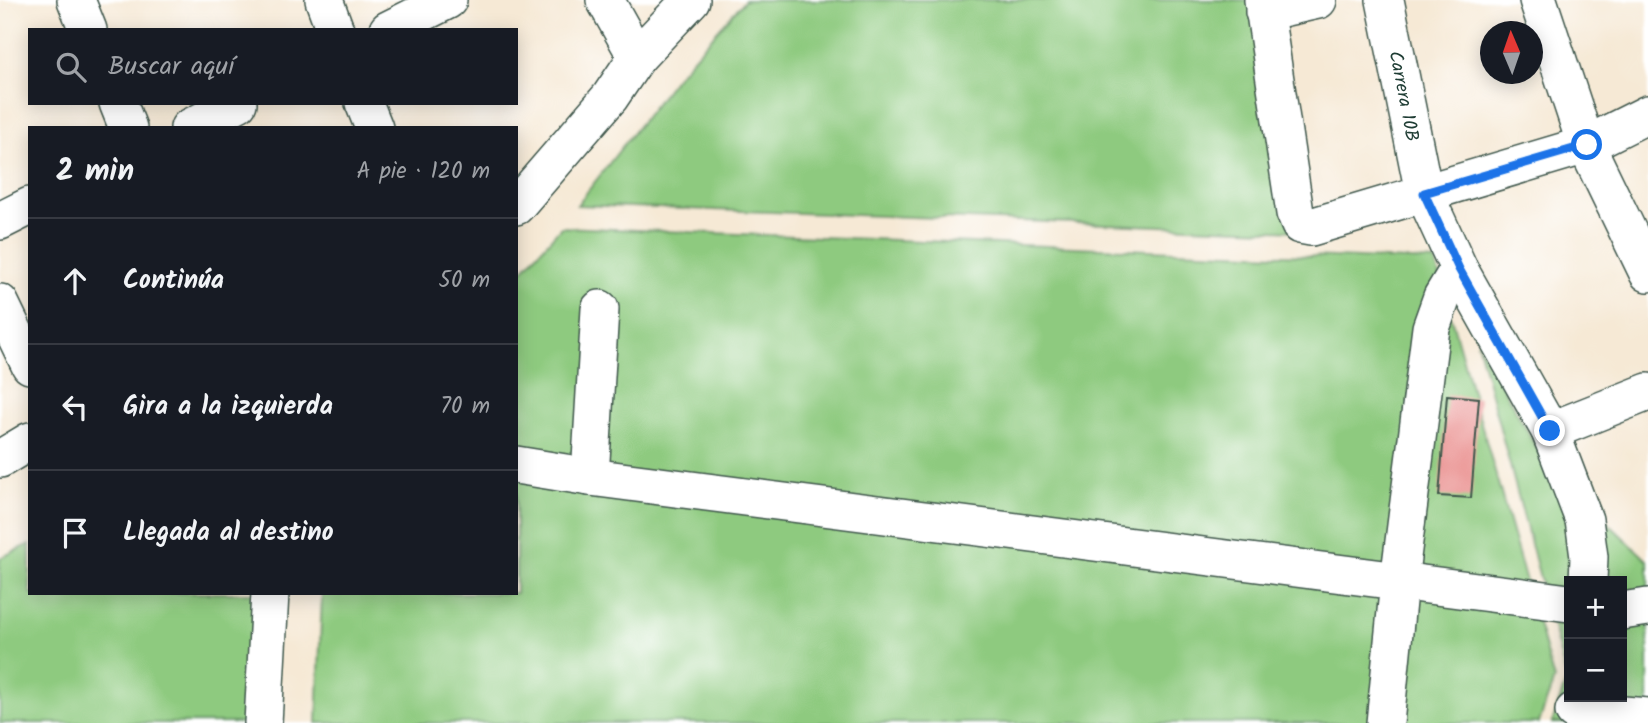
<!DOCTYPE html>
<html lang="es">
<meta charset="utf-8">
<style>
body{margin:0;font-family:Kalam,sans-serif;background:#20242c;color:#f1f3f6}
.controls{position:absolute;right:21px;bottom:21px;display:grid;overflow:hidden;border-radius:0px;box-shadow:0 4px 18px #0003}
.controls button{width:63px;height:63px;display:grid;place-items:center;padding:0;border:0;border-bottom:2px solid #363941;background:#171b24;color:#f1f3f6;font:35px sans-serif}
.compass{position:absolute;left:1480px;top:21px;width:63px;height:63px;border-radius:50%;background:#171b24;box-shadow:0 4px 18px #0003;rotate:358deg}
.stop{position:absolute;width:21px;height:21px;margin:-16px;border:5px solid #1a73e8;border-radius:50%;background:#fff}
.stop.end{background:#1a73e8;border-color:#fff;box-shadow:0 2px 7px #0008}
.list{margin:0;padding:0;list-style:none}
h2{display:flex;justify-content:space-between;align-items:center;height:91px;margin:0;padding:0 28px;font-size:30px}
h2 small{font-size:23px;font-weight:400;color:#9ea1a6}
.list li{display:grid;grid-template-columns:46px 1fr auto;gap:21px;align-items:center;box-sizing:border-box;height:126px;padding:0 28px;border-top:2px solid #363941}
.list b{display:block;font-size:26px;white-space:nowrap}
.list em{font-size:23px;font-style:normal;color:#9ea1a6}
.icon{flex:none;width:38px;height:38px;fill:none;stroke:currentColor;stroke-width:2;stroke-linecap:round;stroke-linejoin:round}
.map{position:relative;flex:none;width:1648px;height:723px;overflow:hidden}
.search{position:absolute;background:#171b24;box-shadow:0 4px 18px #0003;left:28px;top:28px;width:490px;height:77px;display:flex;align-items:center;gap:18px;box-sizing:border-box;padding:0 24px;border-radius:0px;color:#9ea1a6;font-size:26px}
.panel{position:absolute;background:#171b24;box-shadow:0 4px 18px #0003;left:28px;top:126px;width:490px;height:469px;border-radius:0px}
.map>svg:first-child{display:block}
</style>
<div class="map">
<svg width="1648" height="723" viewBox="0 0 1648 723">
<rect width="100%" height="100%" fill="#fff"/>
<filter id="ink" filterUnits="userSpaceOnUse"><feTurbulence type="fractalNoise" baseFrequency=".0143" numOctaves="2"/><feDisplacementMap in="SourceGraphic" scale="14" xChannelSelector="R" yChannelSelector="G"/><feConvolveMatrix kernelMatrix="1 2 1 2 8 2 1 2 1" color-interpolation-filters="sRGB"/></filter>
<filter id="wash" filterUnits="userSpaceOnUse"><feTurbulence type="fractalNoise" baseFrequency=".00686" numOctaves="4" result="noise"/><feDisplacementMap in="SourceGraphic" scale="28" xChannelSelector="R" yChannelSelector="G"/><feGaussianBlur stdDeviation="1.57" result="paint"/><feColorMatrix in="noise" values="0 0 0 0 0 0 0 0 0 0 0 0 0 0 0 0 0 1.4 0 .05"/><feComposite in="paint" operator="in"/></filter>
<g filter="url(#wash)">
<rect width="100%" height="100%" fill="#f6e9d5"/>
<g fill="#8eca7f" stroke="#56845a" stroke-width="2" fill-rule="evenodd">
<polygon points="745,0 1280,0 1299,231 577,205 677,76"/>
<polygon points="561,227 1435,261 1554,680 1539,723 317,723 322,593 516,593 516,278"/>
<path d="M1477 342 1546 464 1648 561V723H1552L1567 679ZM1569 581H1622V697H1569Z"/>
<polygon points="30,544 30,593 264,593 252,723 0,723 0,558"/>
</g>
<g id="blocks">
<polygon fill="#eb9594" points="1447,395 1479,398 1471,498 1439,496"/>
</g>
</g>
<g filter="url(#ink)">
<use href="#blocks" fill-opacity="0" stroke="#3f574c" stroke-width="2"/>
<g fill="none" stroke-linecap="round" stroke-linejoin="round">
<defs>
<g id="minor">
<polyline points="76,0 88,30"/>
<polyline points="324,0 335,30"/>
<polyline points="605,0 637,57"/>
<polyline points="1263,0 1295,213 1300,225 1311,227 1586,145 1648,114"/>
<polyline points="1385,0 1424,193 1459,269 1550,431 1584,520 1589,557 1588,581"/>
<polyline points="1538,0 1586,145 1648,273"/>
<polyline points="1264,12 1318,0"/>
<polyline points="388,30 448,0"/>
<polyline points="118,103 128,128"/>
<polyline points="364,103 374,128"/>
<polyline points="189,128 238,103"/>
<polyline points="516,206 610,97 637,57 691,0"/>
<polyline points="0,221 30,206"/>
<polyline points="0,303 30,365"/>
<polyline points="1550,431 1648,392"/>
<polyline points="0,459 30,441"/>
<polyline points="516,465 590,477 1569,603"/>
<polyline points="590,477 600,309"/>
<polyline points="1622,611 1648,607"/>
<polyline points="1574,711 1648,717"/>
<polyline points="263,723 270,593"/>
<polyline points="1385,723 1399,581 1431,328 1442,297 1459,269"/>
</g>
</defs>
<use href="#minor" stroke="#3f574c" stroke-width="40"/>
<use href="#minor" stroke="#fff" stroke-width="37"/>
</g>
</g>
<g fill="none" stroke-linecap="round" stroke-linejoin="round" filter="url(#ink)">
<polyline stroke="#1a73e8" stroke-width="9" points="1550,431 1459,269 1424,193 1587,145"/>
</g>
<g text-anchor="middle" stroke-width="5" stroke-linejoin="round" paint-order="stroke">
<g font-size="19" fill="#1f3d34" stroke="#fff">
<text transform="translate(1405 96) rotate(79)" y="7">Carrera 10B</text>
</g>
</g>
</svg>
<div class="controls">
<button>+</button>
<button>−</button>
</div>
<svg class="compass" viewBox="-18 -18 36 36"><path d="M0-13l5 13h-10z" fill="#e53935"/><path d="M0 13l5-13h-10z" fill="#9ea1a6"/></svg>
<div class="stop" style="left:1587px;top:145px"></div>
<div class="stop end" style="left:1550px;top:431px"></div>
<div class="search"><svg class="icon" aria-label="search" viewBox="0 0 24 24"><circle cx="10" cy="10" r="6"/><path d="M15 15l6 6"/></svg>Buscar aquí</div>
<section class="panel">
<h2>2 min<small>A pie · 120 m</small></h2>
<ul class="list">
<li><svg class="icon" aria-label="ahead" viewBox="0 0 24 24"><path d="M12 20V5M6 11l6-6 6 6"/></svg><div><b>Continúa</b></div><em>50 m</em></li>
<li><svg class="icon" aria-label="left" viewBox="0 0 24 24"><path d="M17 20v-9H6M10 6l-5 5 5 5"/></svg><div><b>Gira a la izquierda</b></div><em>70 m</em></li>
<li><svg class="icon" aria-label="arrive" viewBox="0 0 24 24"><path d="M6 21V4h12l-3 4 3 4H6"/></svg><div><b>Llegada al destino</b></div></li>
</ul>
</section>
</div>
